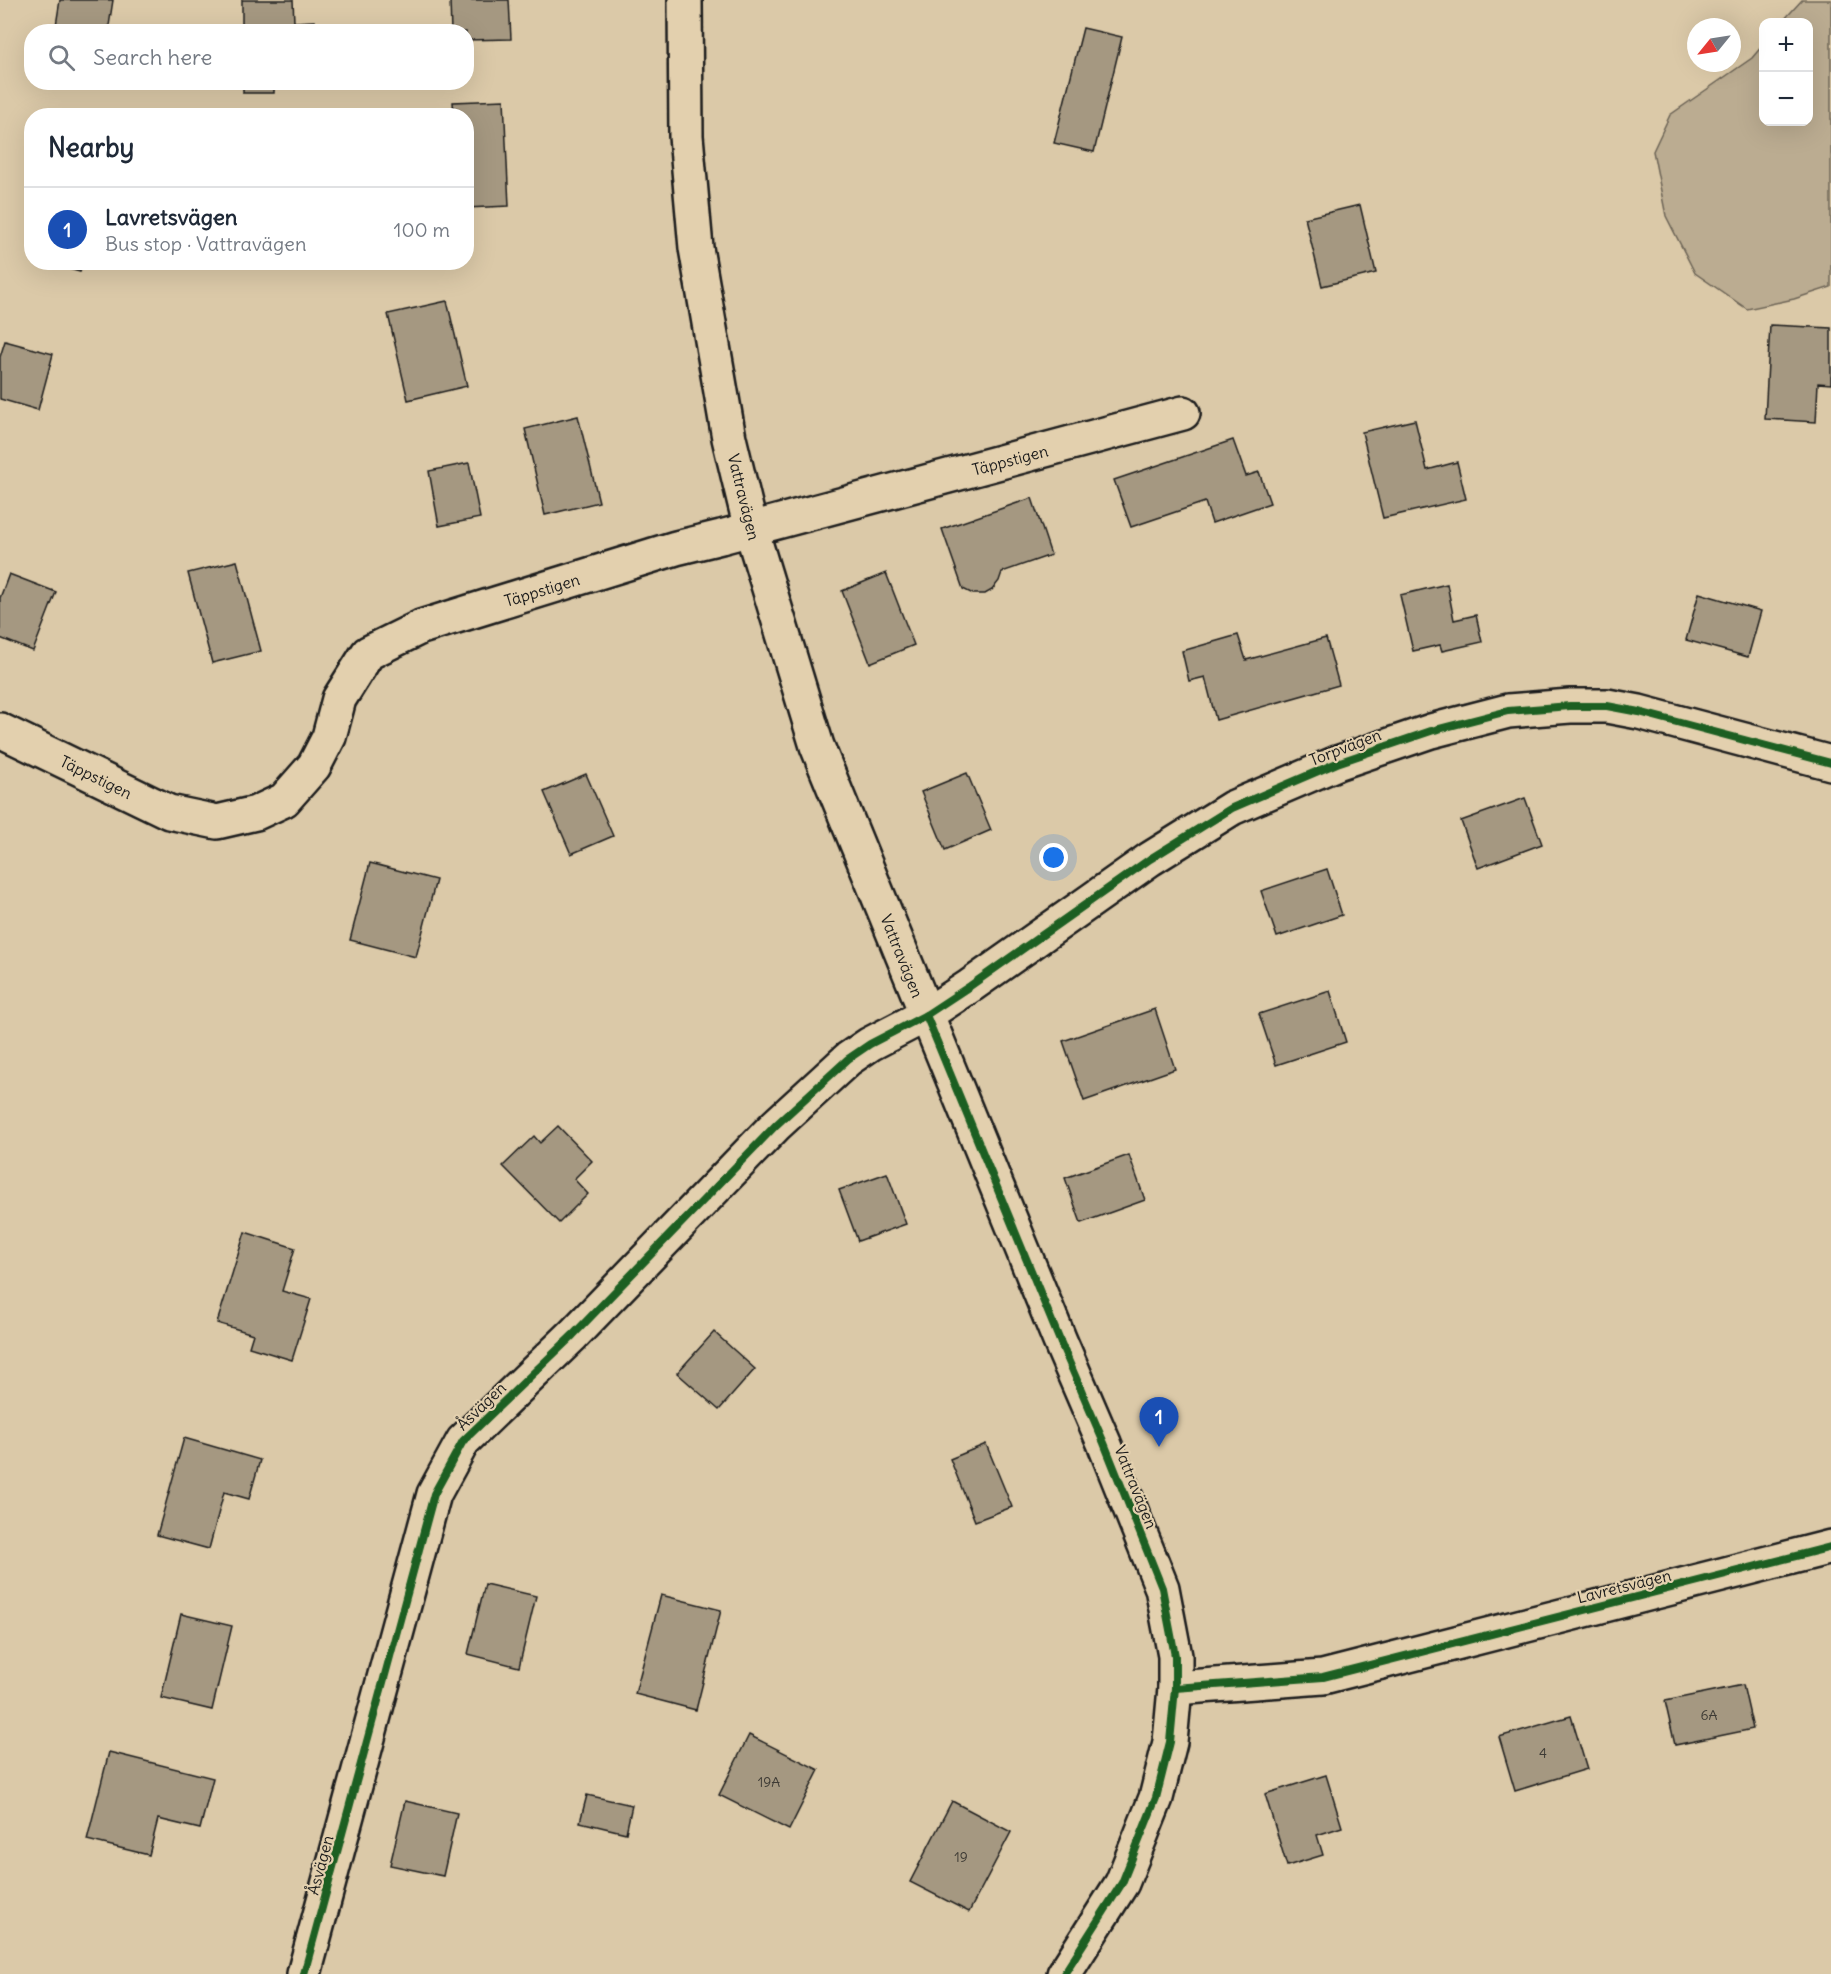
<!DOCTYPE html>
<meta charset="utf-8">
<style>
body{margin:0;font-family:Delius,sans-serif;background:#f6f6f7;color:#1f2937}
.controls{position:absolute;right:18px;top:18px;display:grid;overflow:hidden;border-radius:12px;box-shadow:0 6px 24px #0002}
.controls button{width:54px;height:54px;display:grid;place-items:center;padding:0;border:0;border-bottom:2px solid #e0e1e3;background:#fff;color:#1f2937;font:30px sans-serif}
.compass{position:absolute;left:1687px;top:18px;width:54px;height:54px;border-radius:50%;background:#fff;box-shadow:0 6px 24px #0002;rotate:240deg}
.you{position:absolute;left:1054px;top:858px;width:21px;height:21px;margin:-15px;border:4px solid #fff;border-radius:50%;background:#1a73e8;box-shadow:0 0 0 9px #1a73e833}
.badge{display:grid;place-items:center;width:39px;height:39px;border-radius:50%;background:#c8321e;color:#fff;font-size:20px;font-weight:700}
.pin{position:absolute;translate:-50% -50px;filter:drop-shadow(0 2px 3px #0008)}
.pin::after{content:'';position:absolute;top:32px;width:21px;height:18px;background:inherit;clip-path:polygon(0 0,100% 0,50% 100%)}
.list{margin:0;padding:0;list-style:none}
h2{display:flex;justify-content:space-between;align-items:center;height:78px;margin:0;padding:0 24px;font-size:26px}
h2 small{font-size:20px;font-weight:400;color:#747a83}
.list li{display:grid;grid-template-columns:39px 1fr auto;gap:18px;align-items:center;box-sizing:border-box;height:84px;padding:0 24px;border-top:2px solid #e0e1e3}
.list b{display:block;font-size:22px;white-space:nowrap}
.list p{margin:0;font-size:20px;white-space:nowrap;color:#747a83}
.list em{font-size:20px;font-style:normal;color:#747a83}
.icon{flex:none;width:33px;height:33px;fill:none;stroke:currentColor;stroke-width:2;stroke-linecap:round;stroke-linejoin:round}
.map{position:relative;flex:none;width:1831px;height:1974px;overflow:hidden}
.search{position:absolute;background:#fff;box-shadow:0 6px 24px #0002;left:24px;top:24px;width:450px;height:66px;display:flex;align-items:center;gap:15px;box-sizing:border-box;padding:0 21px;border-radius:24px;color:#747a83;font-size:22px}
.panel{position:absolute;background:#fff;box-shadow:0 6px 24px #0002;left:24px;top:108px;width:450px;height:162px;border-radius:24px}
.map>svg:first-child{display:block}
</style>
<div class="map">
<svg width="1831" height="1974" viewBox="0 0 1831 1974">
<rect width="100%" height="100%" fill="#dbc9a8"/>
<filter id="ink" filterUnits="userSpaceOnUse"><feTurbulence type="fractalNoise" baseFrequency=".0167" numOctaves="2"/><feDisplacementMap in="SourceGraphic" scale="12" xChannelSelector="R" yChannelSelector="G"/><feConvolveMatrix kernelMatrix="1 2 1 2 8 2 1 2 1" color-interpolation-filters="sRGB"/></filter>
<g filter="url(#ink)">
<polygon fill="#bbac91" stroke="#6c6456" stroke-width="1.5" points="1802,0 1831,0 1831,287 1794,299 1747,309 1695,273 1666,216 1653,151 1670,115 1752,58 1763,45 1764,122 1808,122 1808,22 1782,22"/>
<g fill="#a59881" stroke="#1c1c1c" stroke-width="1.5">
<polygon points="60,0 113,0 108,32 55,32"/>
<polygon points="242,0 293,0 294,22 314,21 313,32 242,32"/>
<polygon points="450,0 509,0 511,39 466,40 466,32 451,32"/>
<polygon points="1083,28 1122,37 1094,152 1054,143"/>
<rect x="243" y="82" width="31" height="11"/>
<polygon points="504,100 509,206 466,208 466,116 454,116 453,102"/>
<polygon points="1360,205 1376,273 1322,286 1305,218"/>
<polygon points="44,262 82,262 80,272"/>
<polygon points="447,301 467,386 408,400 388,314"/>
<polygon points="1770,325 1831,328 1831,384 1818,383 1816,422 1765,419"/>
<polygon points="5,341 53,354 38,410 0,399 0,357"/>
<polygon points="578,416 599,502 545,515 525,429"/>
<polygon points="1415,420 1427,470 1457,462 1466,499 1383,518 1362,432"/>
<polygon points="1233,440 1246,476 1259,472 1270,503 1212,523 1205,502 1131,527 1114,480"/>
<polygon points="469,463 480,518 439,526 429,471"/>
<polygon points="1032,498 1051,555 1002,572 999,581 992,590 985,594 973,594 963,589 942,529"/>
<polygon points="237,561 261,651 212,663 188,573"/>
<polygon points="886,573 914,645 870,663 842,591"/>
<polygon points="9,574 56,592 33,651 0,638 0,598"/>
<polygon points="1447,584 1454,620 1476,615 1482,642 1442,651 1440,645 1413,651 1400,595"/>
<polygon points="1699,593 1761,611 1748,657 1686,640"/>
<polygon points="1238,635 1246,660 1326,638 1339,685 1216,720 1205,677 1189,681 1182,651"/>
<polygon points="967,773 991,830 945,850 921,792"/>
<polygon points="586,774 613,836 571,854 544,792"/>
<polygon points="1525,798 1542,844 1478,868 1461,821"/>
<polygon points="370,863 436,880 416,957 350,940"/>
<polygon points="1327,869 1342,915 1277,937 1261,891"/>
<polygon points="1330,991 1346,1042 1276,1065 1259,1014"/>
<polygon points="1155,1009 1175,1069 1084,1101 1063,1041"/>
<polygon points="558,1126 592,1161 574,1179 588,1194 559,1223 503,1166 534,1136 540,1143"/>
<polygon points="1129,1155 1145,1200 1081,1223 1065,1178"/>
<polygon points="887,1173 906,1224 858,1241 839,1190"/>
<polygon points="245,1232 295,1248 282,1291 311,1299 292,1360 249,1347 253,1334 217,1323"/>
<polygon points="714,1332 755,1369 719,1410 677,1373"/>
<polygon points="184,1438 260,1460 249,1499 224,1492 209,1549 157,1535"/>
<polygon points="986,1444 1012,1507 975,1521 950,1459"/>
<polygon points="485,1584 536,1596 519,1667 468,1654"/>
<polygon points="661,1595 721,1610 696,1710 635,1694"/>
<polygon points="181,1614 232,1626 212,1710 161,1698"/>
<polygon points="1743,1685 1753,1729 1675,1745 1665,1701"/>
<polygon points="1571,1716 1587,1769 1515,1791 1499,1737"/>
<polygon points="749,1735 819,1770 789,1830 719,1795"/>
<polygon points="109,1752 213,1778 200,1829 158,1819 149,1855 87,1840"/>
<polygon points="1326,1775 1342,1827 1317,1835 1323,1855 1287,1866 1265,1794"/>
<polygon points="587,1795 632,1805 626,1833 580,1822"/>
<polygon points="405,1801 457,1813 443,1876 390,1865"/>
<polygon points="952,1801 1011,1832 969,1912 910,1882"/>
</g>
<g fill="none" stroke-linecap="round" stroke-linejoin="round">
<defs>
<g id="minor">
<polyline points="0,730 169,812 217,822 256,813 284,800 314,766 329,737 339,699 368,653 421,627 676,548 721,537 1183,413"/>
<polyline points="1175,1688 1323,1677 1831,1547"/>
<polyline points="304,1974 434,1494 463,1441 573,1335 776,1125 848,1059 870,1044 926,1015 970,986 1150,859 1232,808 1337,763 1431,731 1508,711 1570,706 1607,706 1639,712 1831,763"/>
</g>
<polyline id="tertiary" points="685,0 686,136 696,248 729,438 751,529 817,746 1060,1341 1104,1443 1162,1588 1175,1656 1175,1688 1170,1742 1156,1798 1122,1883 1064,1974"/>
</defs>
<use href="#minor" stroke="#1c1c1c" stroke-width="38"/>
<use href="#tertiary" stroke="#1c1c1c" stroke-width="38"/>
<use href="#minor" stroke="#e3d0ae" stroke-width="33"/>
<use href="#tertiary" stroke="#e3d0ae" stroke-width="33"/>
<defs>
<g id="cycleway">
<polyline points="926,1015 1060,1341 1104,1443 1162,1588 1175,1656 1175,1688 1170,1742 1156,1798 1122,1883 1064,1974"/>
<polyline points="1175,1688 1323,1677 1831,1547"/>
<polyline points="304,1974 434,1494 463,1441 573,1335 776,1125 848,1059 870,1044 926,1015 970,986 1150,859 1232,808 1337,763 1431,731 1508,711 1570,706 1607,706 1639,712 1831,763"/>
</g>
</defs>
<use href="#cycleway" stroke="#e3d0ae" stroke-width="11"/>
<use href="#cycleway" stroke="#1b5e20" stroke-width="8"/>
</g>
</g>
<g text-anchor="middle" stroke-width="4.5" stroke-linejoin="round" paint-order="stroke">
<g font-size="14" fill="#3e3b35">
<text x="1709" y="1720">6A</text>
<text x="1543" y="1758">4</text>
<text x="769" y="1787">19A</text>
<text x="961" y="1862">19</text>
</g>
<g font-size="16" fill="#1c1c1c" stroke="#e3d0ae">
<text transform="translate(1010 460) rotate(-15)" y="6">Täppstigen</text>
<text transform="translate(744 497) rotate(76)" y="6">Vattravägen</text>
<text transform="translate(542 590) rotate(-17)" y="6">Täppstigen</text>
<text transform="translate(1345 747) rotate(-21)" y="6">Torpvägen</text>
<text transform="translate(96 777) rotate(26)" y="6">Täppstigen</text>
<text transform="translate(902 956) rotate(68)" y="6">Vattravägen</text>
<text transform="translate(481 1406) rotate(-44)" y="6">Åsvägen</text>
<text transform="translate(1136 1487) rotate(68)" y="6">Vattravägen</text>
<text transform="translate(1624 1586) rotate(-14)" y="6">Lavretsvägen</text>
<text transform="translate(320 1865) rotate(-75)" y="6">Åsvägen</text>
</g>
</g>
</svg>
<div class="controls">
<button>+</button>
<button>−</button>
</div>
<svg class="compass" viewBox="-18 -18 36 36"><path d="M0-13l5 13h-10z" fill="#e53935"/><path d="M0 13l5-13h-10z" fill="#747a83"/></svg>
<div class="you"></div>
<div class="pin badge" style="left:1159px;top:1447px;background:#1a4fb4">1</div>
<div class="search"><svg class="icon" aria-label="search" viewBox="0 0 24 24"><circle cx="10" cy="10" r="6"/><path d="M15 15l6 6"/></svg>Search here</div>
<section class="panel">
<h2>Nearby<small></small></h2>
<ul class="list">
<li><span class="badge" style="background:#1a4fb4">1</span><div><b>Lavretsvägen</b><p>Bus stop · Vattravägen</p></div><em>100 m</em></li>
</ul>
</section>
</div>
